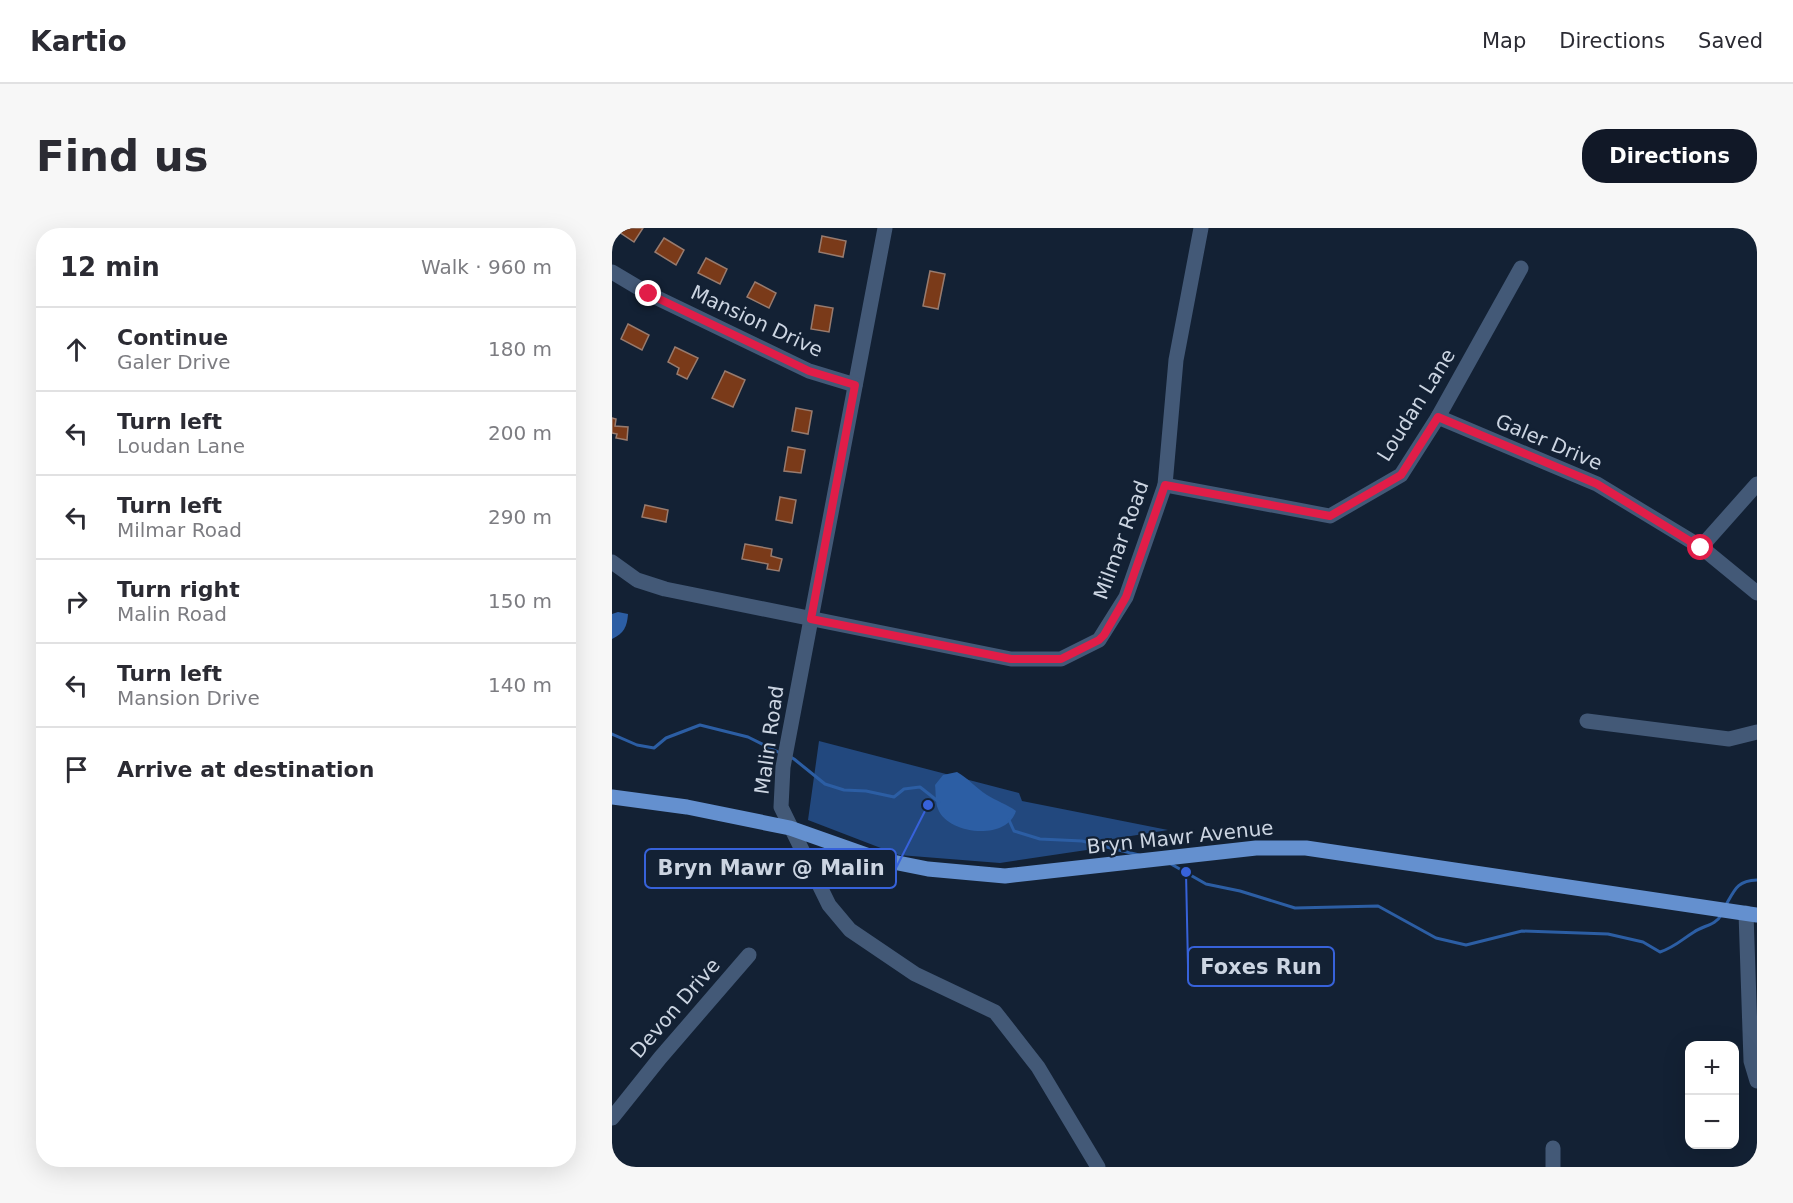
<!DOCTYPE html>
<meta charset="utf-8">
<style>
body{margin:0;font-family:"DejaVu Sans",sans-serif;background:#f7f7f7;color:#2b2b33}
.controls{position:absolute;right:18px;bottom:18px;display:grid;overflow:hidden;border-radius:12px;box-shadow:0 6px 24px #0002}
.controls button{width:54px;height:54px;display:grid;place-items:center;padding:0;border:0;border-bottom:2px solid #e1e1e2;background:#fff;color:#2b2b33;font:30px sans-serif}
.stop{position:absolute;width:18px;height:18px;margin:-14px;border:4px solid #e11d48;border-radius:50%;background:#fff}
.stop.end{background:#e11d48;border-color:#fff;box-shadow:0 2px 6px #0008}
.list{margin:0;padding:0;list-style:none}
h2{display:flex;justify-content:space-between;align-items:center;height:78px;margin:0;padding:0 24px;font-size:26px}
h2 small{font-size:20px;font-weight:400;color:#7c7c81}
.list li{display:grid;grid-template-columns:39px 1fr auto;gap:18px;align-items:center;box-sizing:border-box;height:84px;padding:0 24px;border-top:2px solid #e1e1e2}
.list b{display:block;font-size:22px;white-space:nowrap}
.list p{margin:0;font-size:20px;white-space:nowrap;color:#7c7c81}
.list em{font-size:20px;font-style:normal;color:#7c7c81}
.icon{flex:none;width:33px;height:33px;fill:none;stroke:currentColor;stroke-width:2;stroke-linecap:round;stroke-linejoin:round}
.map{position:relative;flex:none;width:1145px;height:939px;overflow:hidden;border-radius:24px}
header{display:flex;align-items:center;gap:36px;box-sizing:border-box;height:84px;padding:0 30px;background:#fff;border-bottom:2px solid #e1e1e2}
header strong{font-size:28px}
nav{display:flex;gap:33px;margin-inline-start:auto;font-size:21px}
.intro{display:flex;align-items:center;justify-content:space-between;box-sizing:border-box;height:144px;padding:0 36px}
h1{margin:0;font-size:42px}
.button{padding:15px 27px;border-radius:24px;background:#111827;color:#fff;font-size:21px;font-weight:700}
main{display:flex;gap:36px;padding:0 36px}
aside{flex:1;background:#fff;border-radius:24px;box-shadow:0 6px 24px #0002}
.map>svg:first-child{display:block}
</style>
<header>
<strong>Kartio</strong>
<nav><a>Map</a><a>Directions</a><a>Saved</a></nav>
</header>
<div class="intro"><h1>Find us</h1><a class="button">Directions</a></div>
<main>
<aside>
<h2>12 min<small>Walk · 960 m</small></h2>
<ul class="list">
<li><svg class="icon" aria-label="ahead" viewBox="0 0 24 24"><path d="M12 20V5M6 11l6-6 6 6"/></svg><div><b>Continue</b><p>Galer Drive</p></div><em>180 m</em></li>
<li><svg class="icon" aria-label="left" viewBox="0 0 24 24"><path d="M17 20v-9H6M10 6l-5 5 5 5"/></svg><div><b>Turn left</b><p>Loudan Lane</p></div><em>200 m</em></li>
<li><svg class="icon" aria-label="left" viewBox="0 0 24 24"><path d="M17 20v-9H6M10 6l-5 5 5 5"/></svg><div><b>Turn left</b><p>Milmar Road</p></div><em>290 m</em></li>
<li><svg class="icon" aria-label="right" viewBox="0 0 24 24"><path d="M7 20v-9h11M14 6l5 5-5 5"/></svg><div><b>Turn right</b><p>Malin Road</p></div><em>150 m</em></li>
<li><svg class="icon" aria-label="left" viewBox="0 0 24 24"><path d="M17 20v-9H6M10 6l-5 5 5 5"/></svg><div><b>Turn left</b><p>Mansion Drive</p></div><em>140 m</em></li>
<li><svg class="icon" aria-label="arrive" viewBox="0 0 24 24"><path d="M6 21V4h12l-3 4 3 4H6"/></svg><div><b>Arrive at destination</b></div></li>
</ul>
</aside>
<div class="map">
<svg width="1145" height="939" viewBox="0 0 1145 939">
<rect width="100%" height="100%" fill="#132134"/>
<polygon fill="#22487e" points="207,513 407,565 410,573 556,602 488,613 488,620 388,635 287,627 196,592"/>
<g fill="#2c5ea4">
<path d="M6 384 16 386C15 399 12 405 0 411V386Z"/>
<path d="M345 544C356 550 364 560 375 567 384 573 395 576 404 583 395 613 336 607 326 581 323 574 324 564 323 557L331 547Z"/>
</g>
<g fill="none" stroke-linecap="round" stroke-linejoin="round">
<g stroke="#2c5ea4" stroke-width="3">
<polyline points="0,506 25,517 42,520 54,510 88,497 136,509 168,525"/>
<polyline points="177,528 182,531 213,556 232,562 254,563 282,569 292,561 308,559 327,574"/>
<polyline points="397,592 402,603 428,611 470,613 527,627"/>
<path d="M559 636 594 656 628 663 683 680 766 678 824 710 854 717 910 703 996 706 1031 714 1048 724C1063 719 1069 712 1082 704 1092 697 1103 698 1110 686"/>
<path d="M1114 677C1123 661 1125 653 1145 652"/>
</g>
</g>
<g fill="#7a3a19" stroke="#987b6e" stroke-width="1.5">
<polygon points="1,0 31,0 22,14"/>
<polygon points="210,8 234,13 231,29 207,24"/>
<polygon points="52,10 72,22 64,37 43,24"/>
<polygon points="94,30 115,41 108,56 86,45"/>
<polygon points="318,43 333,46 326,81 311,78"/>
<polygon points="143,54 164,65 157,80 135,69"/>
<polygon points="203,77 221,80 217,104 199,101"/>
<polygon points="16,96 37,107 30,122 9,111"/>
<polygon points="63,119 86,130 75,151 65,146 67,140 56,134"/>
<polygon points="113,143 133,152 121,179 100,170"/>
<polygon points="184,180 200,183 196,206 180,203"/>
<polygon points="0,190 4,191 3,198 16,199 15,212 4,210 5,206 0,205"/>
<polygon points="176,219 193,222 189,245 172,243"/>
<polygon points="168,269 184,272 180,295 164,292"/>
<polygon points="33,277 56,282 54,294 30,289"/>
<polygon points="133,316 160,321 159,328 170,331 167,343 155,341 156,336 130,331"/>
</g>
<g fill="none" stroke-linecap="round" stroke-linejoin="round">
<g stroke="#435977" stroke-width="15">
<polyline points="273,0 171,539 169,579 217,677 238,702 303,746 383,784 426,839 486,939"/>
<polyline points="0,44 37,66 197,143 243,157"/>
<polyline points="826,189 985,256 1089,319 1145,365"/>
<polyline points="553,257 718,288 789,247 826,189 909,40"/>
<polyline points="1089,319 1145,256"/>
<polyline points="0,334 25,352 53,361 399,431 449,431 487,412 514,369 553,257 564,132 589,0"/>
<polyline points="975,493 1117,511 1145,504"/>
<polyline points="1134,685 1139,833 1145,853"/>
<polyline points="0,890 48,830 137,727"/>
<polyline points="941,920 941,939"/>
</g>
<polyline stroke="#6490cf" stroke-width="15" points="0,569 75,579 178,600 266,631 316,641 393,648 644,620 694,620 1145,687"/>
</g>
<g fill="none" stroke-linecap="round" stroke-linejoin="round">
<polyline stroke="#e11d48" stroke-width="8" points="37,66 197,143 243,157 199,391 399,431 449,431 487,412 492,407 514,369 553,257 718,288 789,247 826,189 985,256 1089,320"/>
</g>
<g text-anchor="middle" stroke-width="4.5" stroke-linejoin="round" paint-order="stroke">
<g font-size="20" fill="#ccd5e2" stroke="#132134">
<text transform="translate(145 93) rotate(25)" y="7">Mansion Drive</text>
<text transform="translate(804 177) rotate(-58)" y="7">Loudan Lane</text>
<text transform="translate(937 214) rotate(23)" y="7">Galer Drive</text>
<text transform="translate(509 312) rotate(-70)" y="7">Milmar Road</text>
<text transform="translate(157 512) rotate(-82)" y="7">Malin Road</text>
<text transform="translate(568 609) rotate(-6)" y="7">Bryn Mawr Avenue</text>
<text transform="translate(63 780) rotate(-49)" y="7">Devon Drive</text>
</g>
</g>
<path fill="none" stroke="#3762da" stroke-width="2" d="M316 577L284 640M574 644L576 738"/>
<g fill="#3762da" stroke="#132134" stroke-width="2">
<circle cx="316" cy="577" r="6"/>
<circle cx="574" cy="644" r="6"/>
</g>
<g fill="#132134" stroke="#3762da" stroke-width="2">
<rect x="33" y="621" width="251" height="39" rx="6"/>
<rect x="576" y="719" width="146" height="39" rx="6"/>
</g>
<g font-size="21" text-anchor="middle" font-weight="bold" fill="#ccd5e2">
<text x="159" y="647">Bryn Mawr @ Malin</text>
<text x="649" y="746">Foxes Run</text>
</g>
</svg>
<div class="controls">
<button>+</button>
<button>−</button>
</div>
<div class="stop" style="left:1089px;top:320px"></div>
<div class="stop end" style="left:37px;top:66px"></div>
</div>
</main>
